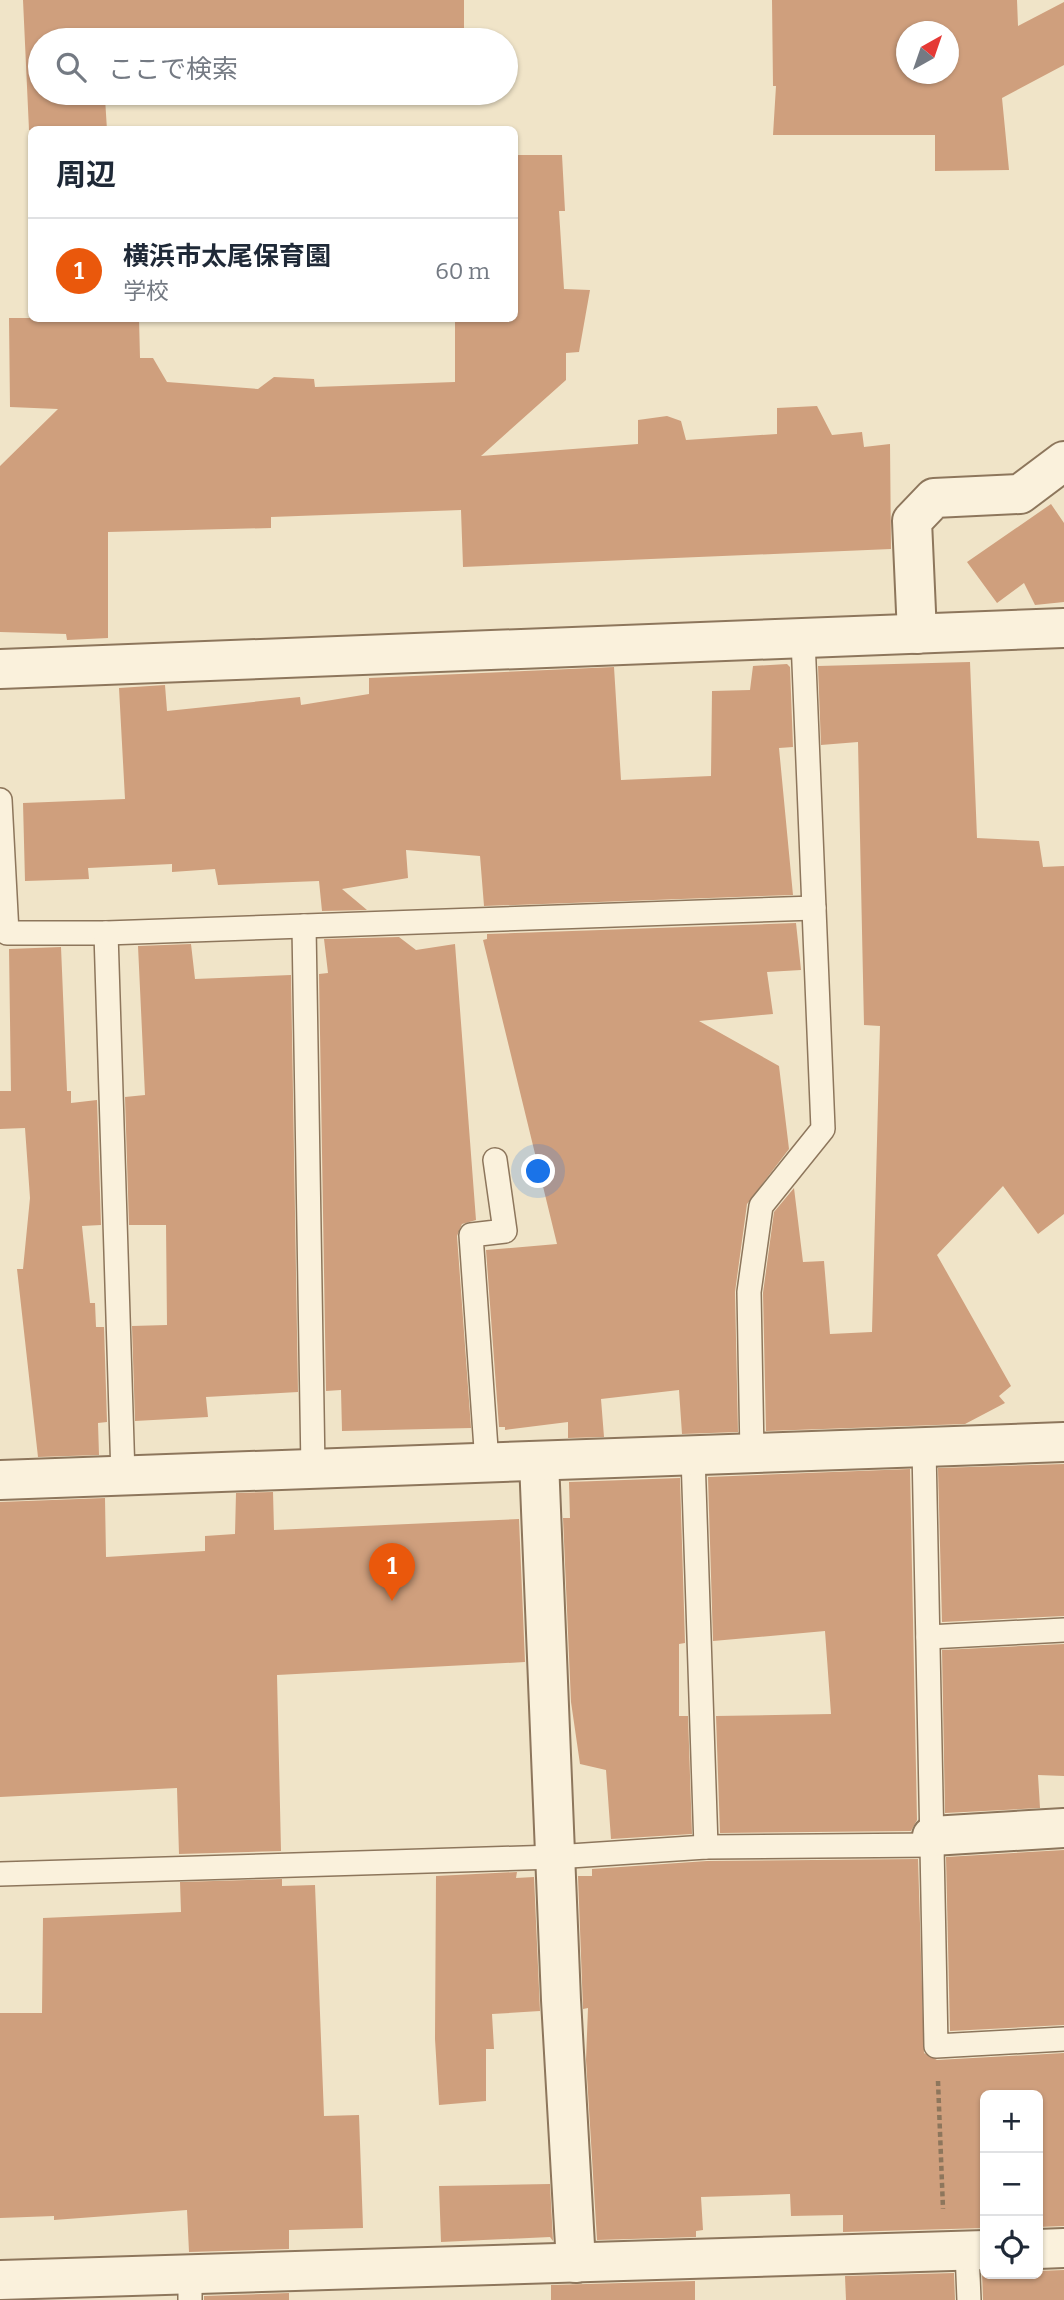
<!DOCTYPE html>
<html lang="ja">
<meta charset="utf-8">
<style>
body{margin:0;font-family:Bitter,"Noto Sans JP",serif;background:#f6f6f7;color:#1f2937}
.controls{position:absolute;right:21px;bottom:21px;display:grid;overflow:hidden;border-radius:10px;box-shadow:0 2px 5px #0004}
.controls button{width:63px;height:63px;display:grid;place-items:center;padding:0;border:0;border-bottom:2px solid #e0e1e3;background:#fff;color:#1f2937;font:35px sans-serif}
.compass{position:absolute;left:896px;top:21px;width:63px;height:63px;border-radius:50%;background:#fff;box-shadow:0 2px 5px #0004;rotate:40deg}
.you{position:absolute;left:539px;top:1172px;width:24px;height:24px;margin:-18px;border:5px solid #fff;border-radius:50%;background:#1a73e8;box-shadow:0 0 0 10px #1a73e833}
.badge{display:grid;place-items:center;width:46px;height:46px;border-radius:50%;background:#ea580c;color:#fff;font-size:23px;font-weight:700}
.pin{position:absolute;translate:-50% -58px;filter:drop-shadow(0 2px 4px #0008)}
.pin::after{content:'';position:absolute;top:37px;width:24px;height:21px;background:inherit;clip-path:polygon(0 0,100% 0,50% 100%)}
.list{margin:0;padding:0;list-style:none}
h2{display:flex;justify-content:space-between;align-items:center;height:91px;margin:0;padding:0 28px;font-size:30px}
h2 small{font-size:23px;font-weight:400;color:#747a83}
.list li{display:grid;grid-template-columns:46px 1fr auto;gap:21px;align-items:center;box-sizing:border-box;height:105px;padding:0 28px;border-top:2px solid #e0e1e3}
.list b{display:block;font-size:26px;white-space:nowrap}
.list p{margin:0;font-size:23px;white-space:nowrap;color:#747a83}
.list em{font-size:23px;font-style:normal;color:#747a83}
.icon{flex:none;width:38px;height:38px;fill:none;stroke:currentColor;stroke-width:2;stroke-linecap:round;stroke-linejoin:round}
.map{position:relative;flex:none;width:1064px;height:2300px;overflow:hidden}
.search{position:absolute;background:#fff;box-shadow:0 2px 5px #0004;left:28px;top:28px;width:490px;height:77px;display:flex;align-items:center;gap:18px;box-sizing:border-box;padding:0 24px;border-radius:38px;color:#747a83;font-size:26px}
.panel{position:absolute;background:#fff;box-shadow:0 2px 5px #0004;left:28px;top:126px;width:490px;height:196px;border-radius:10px}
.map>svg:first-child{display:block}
</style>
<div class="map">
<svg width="1064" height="2300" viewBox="0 0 1064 2300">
<rect width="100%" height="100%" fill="#f0e4c8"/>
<g fill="#cf9f7d" fill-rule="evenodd">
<polygon points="23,0 464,0 464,40 40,40 40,93 251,93 105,98 107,130 29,130"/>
<path d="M772 0H1017L1018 26 1064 2V65L1002 98 1009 170 935 171V135H773L776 86H773ZM906 32H948V74H906Z"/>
<polygon points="514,155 562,155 565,211 559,211 564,289 590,290 579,352 566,353 566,380 481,456 638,444 638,420 667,416 681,421 686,440 777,434 777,408 817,406 832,435 862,432 864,447 890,444 891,549 463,567 461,510 271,517 271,528 108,532 108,638 67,640 66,634 0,632 0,466 58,409 10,407 9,318 139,318 140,358 153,358 167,382 258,389 274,377 314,379 315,387 455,382 455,318 514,318"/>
<polygon points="1051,504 1064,523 1064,602 1035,605 1024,583 997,603 967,562"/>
<polygon points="970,662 977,838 1039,841 1043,867 1064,866 1064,1214 1038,1234 1003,1186 937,1255 1011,1386 999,1396 1005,1403 965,1424 766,1431 763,1293 774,1212 794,1188 803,1262 824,1261 830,1334 872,1332 880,1026 864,1025 858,742 821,745 818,666"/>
<polygon points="787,664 790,667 793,747 779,748 793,895 484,906 480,856 406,850 408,878 342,889 367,910 322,911 319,881 218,885 215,869 172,872 172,864 88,868 89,879 25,881 23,803 125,799 119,688 165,685 167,711 300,697 301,705 369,694 369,678 614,667 621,780 711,776 712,691 750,690 753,666"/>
<polygon points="796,923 801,970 767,972 773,1014 699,1021 779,1066 789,1149 747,1204 735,1292 738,1432 682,1434 679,1390 601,1399 604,1437 568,1438 568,1422 505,1430 505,1427 499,1427 486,1250 557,1244 483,940 487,939 487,934"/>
<polygon points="399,937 416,950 455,944 476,1220 462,1224 457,1236 471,1428 342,1431 341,1390 326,1391 319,974 328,973 324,939"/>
<polygon points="191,944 195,979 291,975 298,1392 206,1397 208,1417 135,1421 132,1326 167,1325 166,1225 129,1225 125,1097 145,1095 138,946"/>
<polygon points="61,947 67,1091 71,1091 71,1103 97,1100 101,1225 82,1226 90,1303 95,1303 96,1327 104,1327 107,1422 98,1423 99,1455 38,1457 17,1269 23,1269 30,1198 25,1128 0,1129 0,1091 11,1091 9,949"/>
<polygon points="1064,1464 1064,1616 942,1622 938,1468"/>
<polygon points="910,1469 917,1820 911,1831 720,1833 716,1716 831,1714 825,1631 713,1641 708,1477"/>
<polygon points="680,1478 685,1643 679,1644 679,1716 688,1716 692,1834 611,1839 606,1770 580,1764 571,1702 563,1518 570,1518 569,1482"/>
<polygon points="273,1492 274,1530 519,1519 525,1662 277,1675 281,1851 179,1854 177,1788 0,1797 0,1502 105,1498 106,1557 205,1551 205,1536 235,1534 236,1493"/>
<polygon points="1064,1644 1064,1776 1038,1775 1040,1808 945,1813 942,1650"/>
<polygon points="1064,1850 1064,2025 950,2031 946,1857"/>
<polygon points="918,1859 924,2053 937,2060 1064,2053 1064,2226 1038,2227 1038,2095 985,2095 985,2228 843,2232 843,2215 791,2216 790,2194 701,2197 703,2230 696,2231 696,2237 597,2240 586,2060 588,2008 583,2009 578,1876 592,1876 592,1869 707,1861"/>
<polygon points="517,1872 516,1878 534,1877 540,2011 492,2014 494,2049 486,2049 486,2101 439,2105 435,2039 436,1876"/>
<polygon points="282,1879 282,1886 315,1885 324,2116 359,2115 363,2228 289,2230 289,2249 189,2252 187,2210 54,2220 54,2216 0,2218 0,2013 42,2013 43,1918 181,1912 180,1882"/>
<polygon points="550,2184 553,2241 550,2237 441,2242 439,2186"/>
<polygon points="1064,2270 1064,2300 983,2300 982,2272 1038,2274 1038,2271"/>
<polygon points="954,2273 955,2300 846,2300 845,2276"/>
<polygon points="695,2281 695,2300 551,2300 551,2285"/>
<polygon points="289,2293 289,2300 204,2300 204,2296"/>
</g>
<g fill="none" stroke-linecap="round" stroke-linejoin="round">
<defs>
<g id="lane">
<polyline points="0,800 7,933 106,933 814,908"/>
<polyline points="304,926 313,1469"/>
<polyline points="106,933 123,1476"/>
<polyline points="924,1448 936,2046 1064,2039"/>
<polyline points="752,1454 749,1292 761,1206 823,1129 803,639"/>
<polyline points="693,1456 706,1847"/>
<polyline points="487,1463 471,1235 505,1231 495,1160"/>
<polyline points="928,1637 1064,1630"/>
<polyline points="0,1874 555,1857 706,1847 933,1845"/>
<polyline points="967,2251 969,2300"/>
<polyline points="190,2274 190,2300"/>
</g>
<g id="street">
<polyline points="917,634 912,521 934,498 1020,494 1064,461"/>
<polyline points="0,669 1064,628"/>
<polyline points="539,1461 561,2000 576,2263"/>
<polyline points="0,1480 1064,1442"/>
<polyline points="932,1836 1064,1828"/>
<polyline points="1038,2249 1064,2248"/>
<polyline points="0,2280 985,2250"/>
</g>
</defs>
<use href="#lane" stroke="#8d765c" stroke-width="26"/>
<use href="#street" stroke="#8d765c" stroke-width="42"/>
<polyline stroke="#8d765c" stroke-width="4.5" stroke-dasharray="5 3.5" stroke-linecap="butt" points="938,2081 943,2209"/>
<use href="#lane" stroke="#faf1dc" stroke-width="23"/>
<use href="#street" stroke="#faf1dc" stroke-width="38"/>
</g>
</svg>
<div class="controls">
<button>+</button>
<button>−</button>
<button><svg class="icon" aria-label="locate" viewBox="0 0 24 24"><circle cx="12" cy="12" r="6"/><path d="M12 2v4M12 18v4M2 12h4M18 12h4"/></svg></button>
</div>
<svg class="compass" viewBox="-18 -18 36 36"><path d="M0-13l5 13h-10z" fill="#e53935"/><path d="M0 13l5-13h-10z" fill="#747a83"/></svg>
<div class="you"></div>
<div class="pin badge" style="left:392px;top:1601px">1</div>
<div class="search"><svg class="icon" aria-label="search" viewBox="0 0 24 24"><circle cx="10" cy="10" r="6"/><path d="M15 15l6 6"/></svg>ここで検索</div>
<section class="panel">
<h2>周辺<small></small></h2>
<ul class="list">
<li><span class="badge">1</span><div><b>横浜市太尾保育園</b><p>学校</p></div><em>60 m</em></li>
</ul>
</section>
</div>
